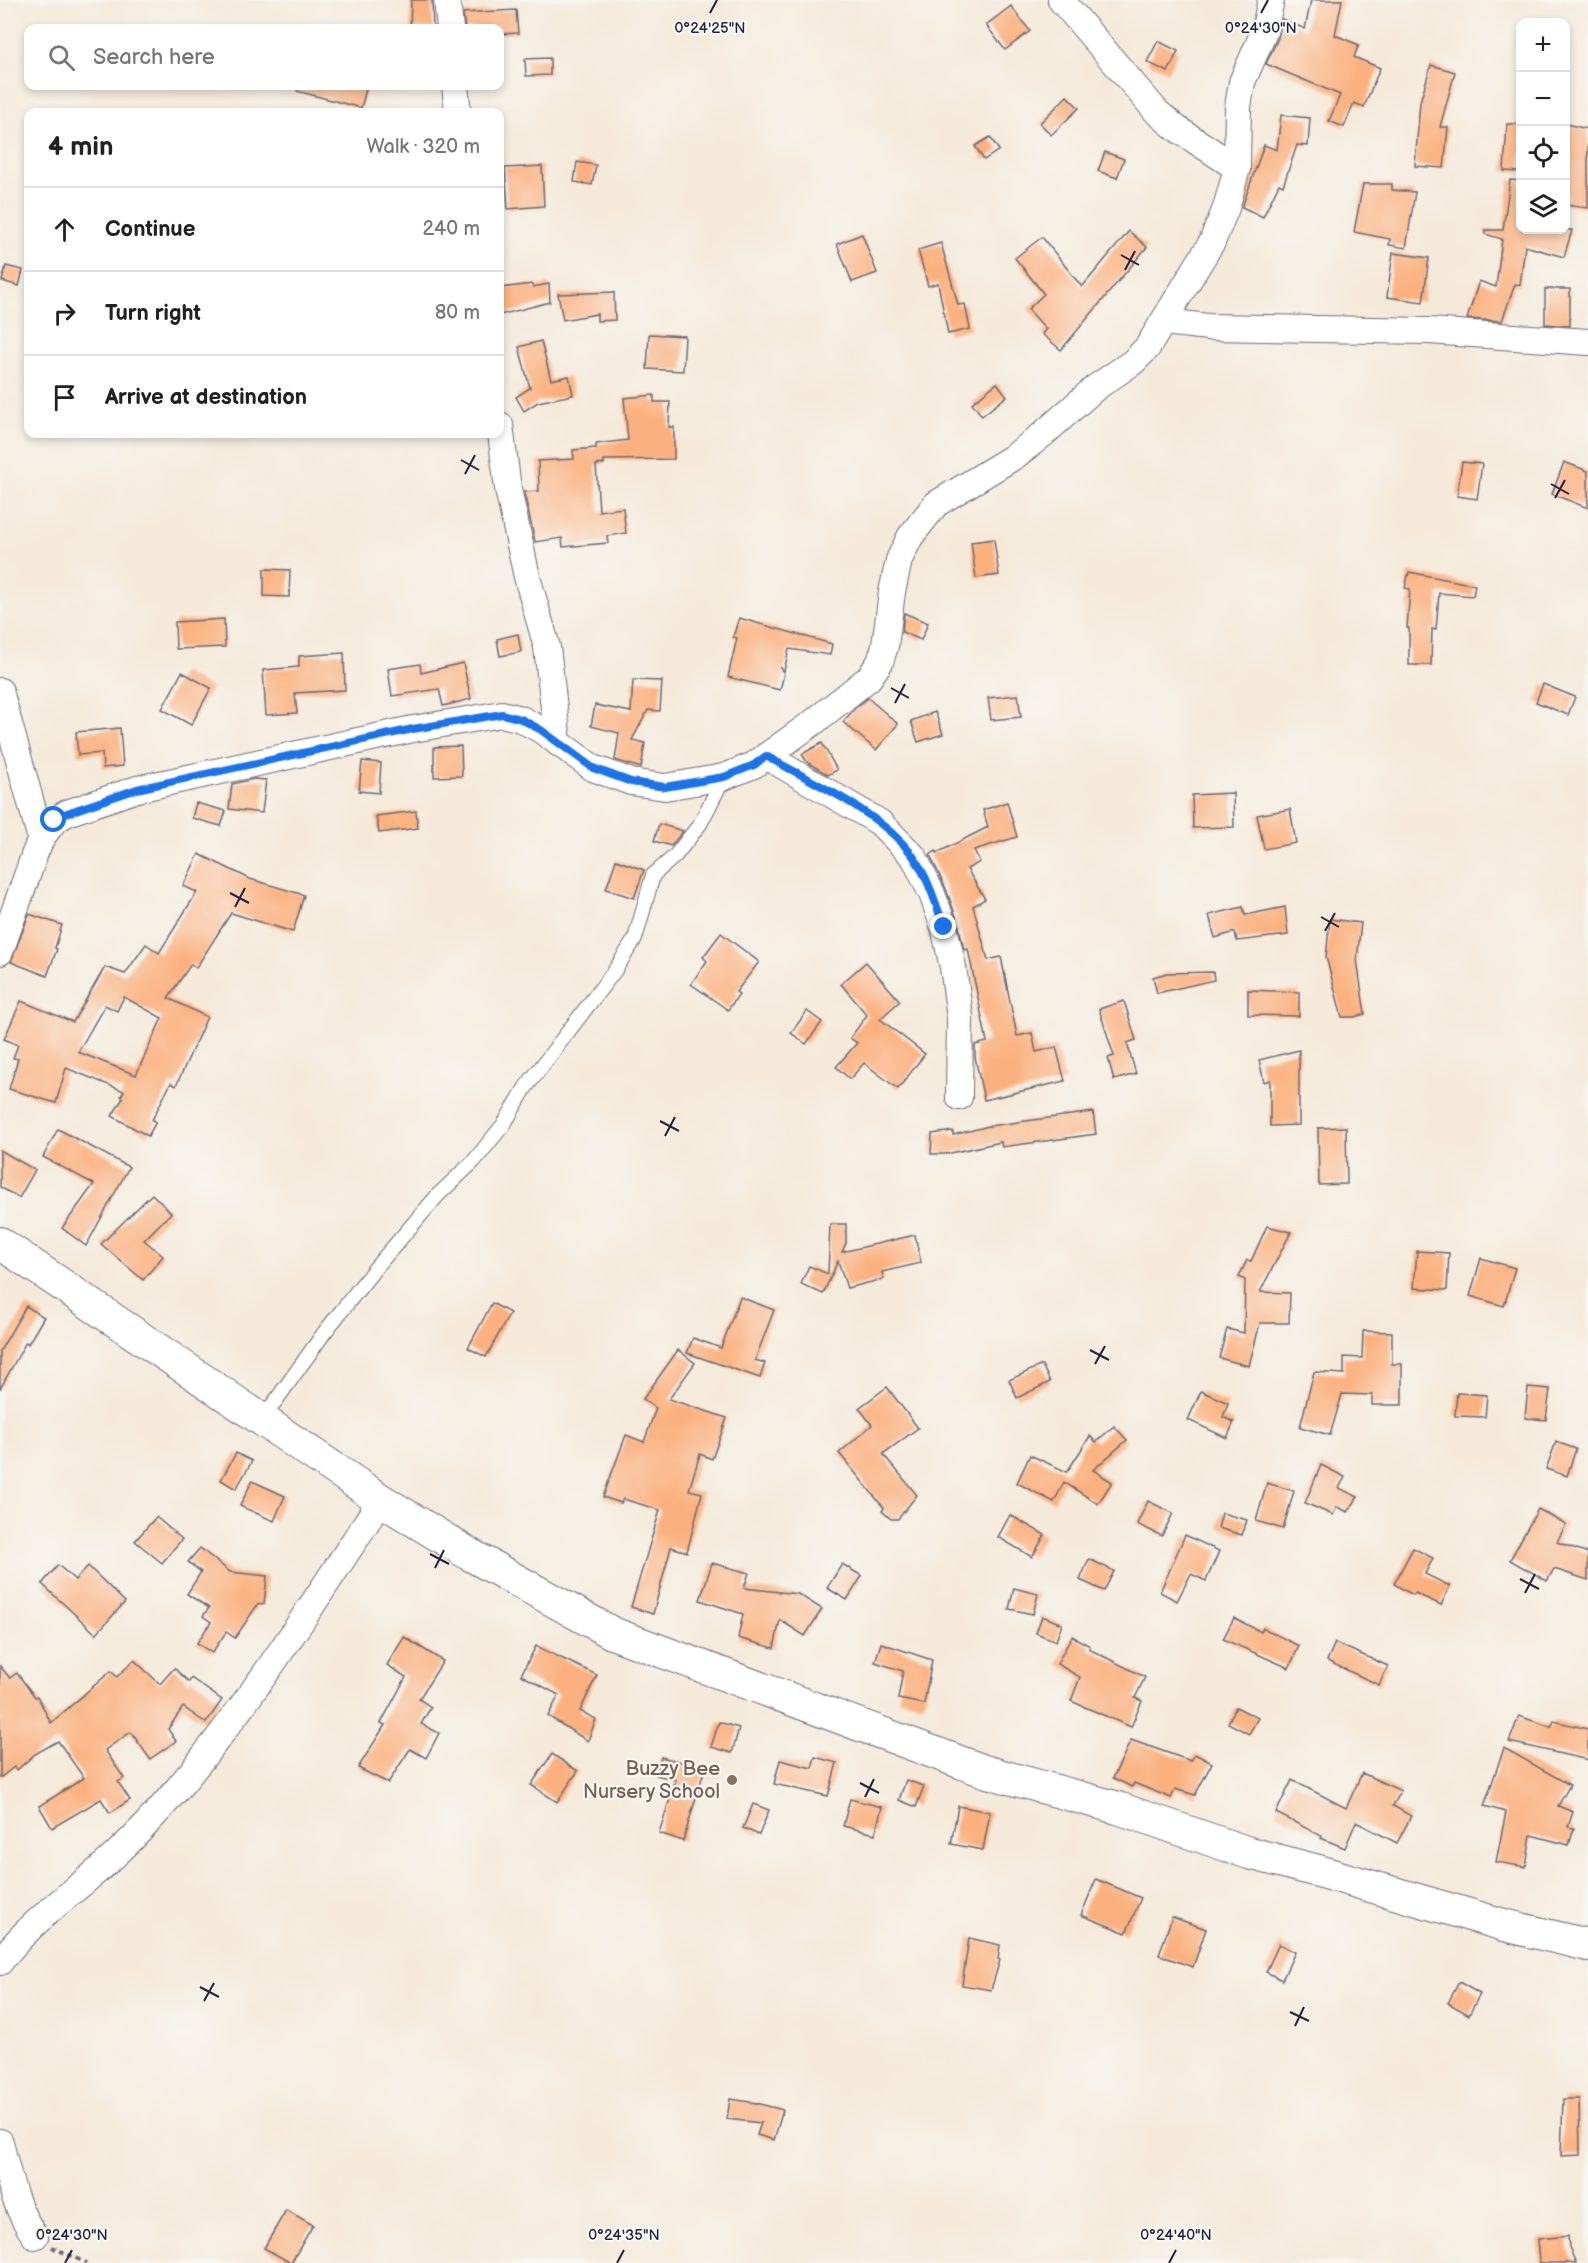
<!DOCTYPE html>
<meta charset="utf-8">
<style>
body{margin:0;font-family:"Balsamiq Sans",sans-serif;background:#f2f2f2;color:#222}
.controls{position:absolute;right:18px;top:18px;display:grid;overflow:hidden;border-radius:12px;box-shadow:0 3px 9px #0003}
.controls button{width:54px;height:54px;display:grid;place-items:center;padding:0;border:0;border-bottom:2px solid #e0e0e0;background:#fff;color:#222;font:30px sans-serif}
.stop{position:absolute;width:18px;height:18px;margin:-14px;border:4px solid #1a73e8;border-radius:50%;background:#fff}
.stop.end{background:#1a73e8;border-color:#fff;box-shadow:0 2px 6px #0008}
.list{margin:0;padding:0;list-style:none}
h2{display:flex;justify-content:space-between;align-items:center;height:78px;margin:0;padding:0 24px;font-size:26px}
h2 small{font-size:20px;font-weight:400;color:#767676}
.list li{display:grid;grid-template-columns:39px 1fr auto;gap:18px;align-items:center;box-sizing:border-box;height:84px;padding:0 24px;border-top:2px solid #e0e0e0}
.list b{display:block;font-size:22px;white-space:nowrap}
.list em{font-size:20px;font-style:normal;color:#767676}
.icon{flex:none;width:33px;height:33px;fill:none;stroke:currentColor;stroke-width:2;stroke-linecap:round;stroke-linejoin:round}
.map{position:relative;flex:none;width:1588px;height:2263px;overflow:hidden}
.search{position:absolute;background:#fff;box-shadow:0 3px 9px #0003;left:24px;top:24px;width:480px;height:66px;display:flex;align-items:center;gap:15px;box-sizing:border-box;padding:0 21px;border-radius:12px;color:#767676;font-size:22px}
.panel{position:absolute;background:#fff;box-shadow:0 3px 9px #0003;left:24px;top:108px;width:480px;height:330px;border-radius:12px}
.map>svg:first-child{display:block}
</style>
<div class="map">
<svg width="1588" height="2263" viewBox="0 0 1588 2263">
<rect width="100%" height="100%" fill="#f6f6f2"/>
<filter id="ink" filterUnits="userSpaceOnUse"><feTurbulence type="fractalNoise" baseFrequency=".0167" numOctaves="2"/><feDisplacementMap in="SourceGraphic" scale="12" xChannelSelector="R" yChannelSelector="G"/><feConvolveMatrix kernelMatrix="1 2 1 2 8 2 1 2 1" color-interpolation-filters="sRGB"/></filter>
<filter id="wash" filterUnits="userSpaceOnUse"><feTurbulence type="fractalNoise" baseFrequency=".008" numOctaves="4" result="noise"/><feDisplacementMap in="SourceGraphic" scale="24" xChannelSelector="R" yChannelSelector="G"/><feGaussianBlur stdDeviation="1.35" result="paint"/><feColorMatrix in="noise" values="0 0 0 0 0 0 0 0 0 0 0 0 0 0 0 0 0 1.4 0 .05"/><feComposite in="paint" operator="in"/></filter>
<g filter="url(#wash)">
<rect width="100%" height="100%" fill="#f5eada"/>
<g id="blocks">
<g fill="#fbb17f" fill-rule="evenodd">
<polygon points="411,0 432,0 433,28 410,28"/>
<polygon points="1311,0 1342,0 1335,35 1359,45 1354,57 1380,68 1364,107 1354,103 1344,127 1329,121 1340,95 1266,64 1278,38 1282,19 1305,29"/>
<polygon points="1011,6 1030,31 1005,50 986,25"/>
<polygon points="516,10 518,33 500,34 500,28 465,28 463,13"/>
<polygon points="1158,41 1178,51 1168,72 1147,62"/>
<polygon points="550,58 550,75 526,76 525,59"/>
<polygon points="1431,65 1455,72 1440,127 1448,127 1444,168 1415,166 1420,102"/>
<polygon points="298,86 367,86 361,108 297,91"/>
<polygon points="1067,96 1079,108 1051,135 1040,123"/>
<polygon points="1281,115 1310,118 1308,146 1297,145 1283,186 1279,184 1263,217 1242,207 1264,145 1277,150"/>
<polygon points="1507,124 1521,124 1521,172 1504,171"/>
<polygon points="1566,124 1588,129 1588,208 1566,205"/>
<polygon points="990,137 999,150 984,160 975,146"/>
<polygon points="1105,152 1124,159 1117,178 1098,171"/>
<polygon points="577,162 596,165 592,185 574,182"/>
<polygon points="542,166 544,206 508,209 505,168"/>
<polygon points="1510,180 1521,181 1521,230 1572,230 1564,257 1525,246 1520,285 1515,284 1502,321 1467,319 1479,281 1496,287 1502,239 1485,234 1485,230 1503,230"/>
<polygon points="1363,184 1392,184 1392,190 1415,192 1406,248 1389,245 1390,239 1354,232"/>
<polygon points="1129,231 1147,247 1061,350 1042,334 1046,329 1028,309 1044,294 1015,258 1042,237 1082,287"/>
<polygon points="862,234 877,273 852,282 837,244"/>
<polygon points="941,243 958,305 965,304 970,329 948,334 938,283 928,286 918,250"/>
<polygon points="1393,253 1429,258 1423,302 1387,297"/>
<polygon points="6,266 23,270 19,286 2,281"/>
<polygon points="532,284 533,287 549,284 550,302 500,315 500,288"/>
<polygon points="1545,289 1570,289 1570,326 1545,324"/>
<polygon points="614,292 615,320 597,321 597,314 563,320 558,294"/>
<polygon points="649,334 685,336 683,371 647,369"/>
<polygon points="541,341 551,380 569,376 573,395 538,402 524,411 516,397 530,388 519,347"/>
<polygon points="997,383 1007,396 982,416 972,403"/>
<polygon points="654,395 654,402 670,402 669,427 674,427 674,459 604,460 604,464 596,465 599,511 623,508 626,533 607,536 608,543 563,547 562,538 535,542 524,492 539,491 538,461 574,459 573,450 596,448 596,444 628,440 624,398"/>
<polygon points="1462,462 1482,464 1477,499 1457,496"/>
<polygon points="1564,462 1588,471 1588,508 1552,494"/>
<polygon points="994,539 999,575 976,578 971,542"/>
<polygon points="264,569 290,570 289,597 264,596"/>
<polygon points="1409,572 1475,585 1473,596 1439,593 1436,630 1432,629 1431,665 1409,665 1409,628 1407,628 1410,589 1405,588"/>
<polygon points="904,613 928,623 921,640 902,632"/>
<polygon points="739,618 832,644 830,655 789,649 784,671 780,667 784,674 780,690 728,677 737,638 733,637"/>
<polygon points="224,619 225,647 176,649 175,622"/>
<polygon points="518,634 521,652 500,656 497,639"/>
<polygon points="344,653 345,690 295,693 297,713 266,715 263,670 299,667 299,656"/>
<polygon points="463,663 471,699 443,706 439,689 392,696 388,669 420,664 421,673"/>
<polygon points="182,672 211,688 191,725 162,709"/>
<polygon points="633,680 662,681 660,711 648,710 632,740 645,743 641,768 615,760 619,733 591,726 595,705 631,712"/>
<polygon points="1543,684 1575,697 1568,715 1536,702"/>
<polygon points="1018,695 1021,717 991,720 988,698"/>
<polygon points="868,698 898,724 876,750 843,722 854,709"/>
<polygon points="935,712 943,734 918,742 911,721"/>
<polygon points="120,728 123,766 103,768 102,753 78,755 76,732"/>
<polygon points="822,743 837,770 828,775 807,762 802,754"/>
<polygon points="461,746 462,776 434,777 434,747"/>
<polygon points="362,761 381,763 379,793 359,791"/>
<polygon points="254,779 266,780 262,813 229,809 232,784"/>
<polygon points="1233,793 1234,827 1193,828 1192,795"/>
<polygon points="1007,802 1017,837 974,850 980,862 967,869 985,899 973,906 988,960 1001,957 1017,1036 1032,1033 1036,1052 1056,1047 1065,1081 984,1100 975,1057 975,1045 987,1042 968,949 964,950 958,922 946,889 930,855 936,851 937,853 988,827 983,810"/>
<polygon points="196,803 226,811 221,826 192,818"/>
<polygon points="1290,809 1296,843 1264,849 1257,815"/>
<polygon points="416,811 418,828 379,833 376,816"/>
<polygon points="659,824 683,831 671,846 654,841"/>
<path d="M199 854 250 879 304 895 293 932 231 913 196 968 191 964 168 998 207 1017 176 1086 171 1083 152 1120 156 1122 148 1136 112 1116 123 1098 121 1096 124 1091 66 1068 56 1103 9 1089 18 1059 13 1058 18 1045 4 1039 21 1001 73 1022 105 967 125 974 146 944 159 953 197 892 183 886ZM124 997 162 1018 136 1075 78 1052 105 1005 117 1011Z"/>
<polygon points="616,860 644,870 634,898 606,889"/>
<polygon points="1243,907 1245,915 1285,907 1288,935 1237,941 1235,932 1215,938 1209,915"/>
<polygon points="29,914 62,925 55,948 57,949 47,976 11,962"/>
<polygon points="1330,919 1361,923 1357,960 1365,1014 1354,1017 1342,1017 1326,957"/>
<polygon points="721,933 759,962 736,992 739,994 728,1010 691,984 707,961 703,957"/>
<polygon points="866,962 900,1001 880,1019 925,1054 898,1089 864,1063 850,1079 836,1067 857,1043 850,1038 867,1015 841,984"/>
<polygon points="1213,972 1214,980 1157,993 1153,977 1167,973"/>
<polygon points="1248,990 1299,992 1299,1016 1248,1015"/>
<polygon points="1124,1001 1136,1040 1127,1043 1136,1074 1114,1080 1108,1058 1114,1056 1099,1009"/>
<polygon points="807,1011 822,1022 806,1044 791,1033"/>
<polygon points="1299,1050 1299,1125 1270,1126 1270,1080 1264,1082 1259,1060"/>
<polygon points="1093,1112 1096,1134 1002,1147 1001,1142 946,1154 931,1154 932,1134 953,1131 953,1135 989,1126"/>
<polygon points="1346,1127 1347,1184 1319,1185 1318,1128"/>
<polygon points="58,1129 129,1167 86,1246 62,1228 94,1184 43,1157"/>
<polygon points="0,1150 35,1170 19,1198 0,1187"/>
<polygon points="152,1194 171,1213 144,1240 163,1256 143,1280 101,1244"/>
<polygon points="830,1224 846,1224 846,1243 842,1252 915,1235 921,1263 882,1272 884,1279 847,1288 838,1261 823,1294 801,1284 809,1266 828,1274"/>
<polygon points="1267,1226 1291,1232 1260,1292 1290,1293 1289,1323 1260,1323 1249,1366 1219,1358 1227,1329 1244,1333 1245,1280 1239,1277 1247,1260 1251,1261"/>
<polygon points="1417,1251 1449,1253 1447,1290 1414,1288"/>
<polygon points="1481,1258 1515,1268 1504,1306 1470,1296"/>
<polygon points="740,1297 774,1310 755,1360 765,1363 760,1378 687,1353 693,1338 721,1348"/>
<polygon points="492,1303 510,1313 486,1357 468,1348"/>
<polygon points="26,1306 44,1317 28,1344 26,1342 0,1389 0,1351"/>
<polygon points="1363,1331 1392,1332 1392,1364 1402,1364 1402,1405 1372,1405 1372,1395 1342,1394 1330,1435 1300,1427 1314,1372 1344,1374 1344,1357 1362,1358"/>
<polygon points="678,1350 695,1363 669,1399 727,1418 712,1459 700,1454 689,1490 702,1493 687,1552 671,1547 653,1614 631,1607 660,1510 623,1499 621,1503 603,1497 626,1435 644,1442 656,1408 643,1399"/>
<polygon points="1042,1365 1050,1382 1017,1398 1009,1380"/>
<polygon points="887,1387 918,1428 883,1454 917,1495 898,1519 891,1519 882,1511 884,1508 839,1453 872,1425 859,1408"/>
<polygon points="1528,1387 1550,1389 1546,1420 1525,1418"/>
<polygon points="1201,1391 1228,1403 1223,1417 1234,1422 1227,1438 1188,1420"/>
<polygon points="1457,1393 1487,1395 1485,1417 1455,1416"/>
<polygon points="1114,1426 1127,1440 1093,1470 1112,1482 1098,1504 1064,1482 1054,1502 1017,1483 1030,1455 1067,1472 1090,1436 1096,1442"/>
<polygon points="1556,1442 1576,1449 1567,1476 1546,1469"/>
<polygon points="236,1453 252,1461 236,1489 221,1480"/>
<polygon points="1321,1465 1345,1477 1339,1488 1358,1497 1348,1512 1337,1507 1333,1515 1305,1503"/>
<polygon points="252,1481 285,1496 274,1521 240,1506"/>
<polygon points="1267,1483 1294,1491 1283,1529 1256,1521"/>
<polygon points="1148,1501 1173,1513 1162,1536 1137,1524"/>
<polygon points="1538,1509 1566,1524 1557,1542 1588,1553 1588,1580 1554,1569 1547,1581 1510,1560"/>
<polygon points="1222,1513 1247,1520 1242,1535 1218,1528"/>
<polygon points="1010,1515 1045,1535 1032,1557 998,1537"/>
<polygon points="156,1517 182,1539 162,1563 135,1541"/>
<polygon points="1185,1535 1219,1551 1206,1581 1191,1574 1177,1601 1160,1592"/>
<polygon points="200,1548 230,1572 267,1576 264,1604 258,1604 235,1638 226,1632 212,1653 197,1643 211,1622 203,1616 209,1608 187,1594 201,1572 188,1562"/>
<polygon points="1413,1548 1433,1558 1425,1574 1450,1586 1441,1605 1415,1593 1413,1595 1394,1584"/>
<polygon points="1089,1559 1114,1571 1104,1591 1080,1580"/>
<polygon points="712,1563 749,1573 744,1588 798,1594 822,1609 805,1636 780,1620 774,1648 738,1638 743,1614 700,1600"/>
<polygon points="842,1564 862,1576 847,1600 827,1588"/>
<polygon points="58,1565 75,1580 88,1566 125,1602 96,1634 42,1584"/>
<polygon points="1014,1588 1038,1594 1033,1614 1009,1609"/>
<polygon points="1042,1616 1062,1624 1056,1641 1036,1633"/>
<polygon points="1234,1618 1261,1632 1263,1628 1299,1646 1289,1668 1223,1639"/>
<polygon points="1072,1636 1090,1646 1089,1649 1145,1677 1135,1698 1142,1701 1131,1727 1071,1701 1080,1677 1057,1664"/>
<polygon points="404,1637 443,1661 419,1699 431,1707 421,1724 439,1733 426,1758 410,1749 388,1783 358,1768 385,1725 381,1723 406,1677 387,1665"/>
<polygon points="881,1643 932,1660 924,1704 898,1699 903,1671 875,1662"/>
<polygon points="1335,1643 1388,1666 1379,1685 1327,1661"/>
<polygon points="536,1646 597,1675 580,1711 596,1719 588,1741 548,1716 559,1695 521,1675"/>
<polygon points="134,1660 160,1684 174,1668 189,1682 191,1678 222,1700 206,1723 183,1707 168,1729 176,1741 150,1759 131,1732 105,1750 124,1778 118,1782 130,1800 110,1813 101,1799 52,1828 39,1806 84,1778 58,1741 35,1754 17,1770 14,1767 0,1778 0,1666 10,1678 17,1673 35,1697 37,1696 51,1723 111,1671 117,1677"/>
<polygon points="1236,1707 1258,1718 1249,1734 1228,1723"/>
<polygon points="1519,1716 1551,1727 1554,1721 1588,1729 1588,1760 1509,1742"/>
<polygon points="719,1722 739,1728 732,1753 711,1747"/>
<polygon points="1131,1740 1191,1761 1195,1754 1212,1763 1195,1795 1175,1789 1171,1798 1134,1783 1132,1787 1113,1778"/>
<polygon points="1504,1748 1570,1785 1558,1806 1573,1812 1568,1827 1574,1828 1569,1845 1531,1835 1526,1867 1496,1862 1506,1812 1484,1806"/>
<polygon points="552,1754 578,1771 557,1802 531,1785"/>
<polygon points="661,1757 705,1768 683,1841 659,1833 676,1780 656,1775"/>
<polygon points="815,1757 837,1763 828,1796 774,1784 780,1760 812,1768"/>
<polygon points="1362,1773 1401,1791 1393,1806 1411,1816 1397,1843 1356,1822 1345,1848 1321,1838 1322,1836 1276,1813 1292,1780 1346,1808"/>
<polygon points="906,1780 924,1786 916,1807 899,1800"/>
<polygon points="850,1799 882,1807 875,1834 843,1826"/>
<polygon points="753,1804 769,1810 759,1835 743,1828"/>
<polygon points="958,1806 990,1812 983,1850 951,1844"/>
<polygon points="1096,1879 1141,1898 1126,1933 1081,1915"/>
<polygon points="1172,1917 1206,1929 1193,1967 1159,1955"/>
<polygon points="969,1938 1000,1945 998,1959 1000,1960 991,1990 962,1985"/>
<polygon points="1279,1944 1295,1952 1282,1980 1266,1972"/>
<polygon points="1459,1982 1480,1994 1469,2015 1448,2003"/>
<polygon points="730,2099 756,2103 783,2110 774,2140 757,2135 761,2123 727,2119"/>
<polygon points="1563,2099 1579,2099 1580,2155 1561,2156"/>
<polygon points="286,2210 313,2225 291,2263 264,2248"/>
<polygon points="1568,2236 1569,2248 1576,2263 1540,2263 1538,2239"/>
</g>
</g>
</g>
<g filter="url(#ink)">
<use href="#blocks" fill-opacity="0" stroke="#6c6873" stroke-width="1.5"/>
<g fill="none" stroke-linecap="round" stroke-linejoin="round">
<defs>
<polyline id="service" points="262,1420 324,1333 377,1266 438,1195 474,1161 504,1124 526,1087 615,970 635,939 653,875 675,856 700,824 724,777"/>
<g id="minor">
<polyline points="447,0 450,28"/>
<polyline points="1061,0 1157,112 1176,128 1237,168"/>
<polyline points="455,86 458,112"/>
<polyline points="1164,322 1208,327 1429,331 1588,342"/>
<polyline points="500,425 508,489 527,577 547,647 558,743"/>
<polyline points="0,691 41,839"/>
<polyline points="766,756 879,822 914,857 932,894 944,927 953,967 960,1017 959,1097"/>
<polyline points="0,952 35,853 41,839 54,821 67,813 137,789 413,729 502,714 521,719 541,730 593,768 631,782 665,787 724,777 754,765 815,721 869,678 880,662 885,646 892,592 899,560 910,537 936,504 1015,456 1042,435 1095,388 1133,362 1147,348 1212,242 1226,208 1237,168 1238,107 1242,82 1264,32 1271,0"/>
<path d="M0 1962C31 1920 75 1892 113 1857 136 1836 159 1811 179 1787 254 1697 317 1598 381 1500"/>
<path d="M0 2142C8 2174 15 2210 35 2236"/>
</g>
<polyline id="tertiary" points="0,1243 381,1500 469,1554 612,1633 984,1771 1118,1808 1249,1853 1322,1872 1504,1925 1588,1945"/>
</defs>
<use href="#service" stroke="#6c6873" stroke-width="16"/>
<use href="#minor" stroke="#6c6873" stroke-width="28"/>
<use href="#tertiary" stroke="#6c6873" stroke-width="34"/>
<polyline stroke="#6c6873" stroke-width="4" stroke-dasharray="4.5 4.5" stroke-linecap="butt" points="52,2247 87,2263"/>
<use href="#service" stroke="#fff" stroke-width="14"/>
<use href="#minor" stroke="#fff" stroke-width="26"/>
<use href="#tertiary" stroke="#fff" stroke-width="32"/>
</g>
</g>
<g fill="none" stroke-linecap="round" stroke-linejoin="round" filter="url(#ink)">
<path stroke="#1a73e8" stroke-width="8" d="M54 820 67 813 137 789 413 729 502 714 521 719 541 730 593 768 631 782 665 787 724 777 754 765 766 756C812 782 882 813 913 856 928 877 936 904 944 927"/>
</g>
<path fill="none" stroke="#22223b" stroke-width="2" d="M710 13 717 0M1261 13 1268 0M1121 255 1139 265M1125 270 1135 251M461 460 479 470M465 474 475 455M1551 484 1569 494M1555 498 1565 480M891 688 909 698M895 703 905 684M230 893 249 903M235 907 245 888M1321 917 1339 927M1325 931 1335 913M660 1121 679 1131M665 1136 675 1117M1090 1350 1109 1360M1095 1364 1105 1346M430 1554 449 1564M435 1568 444 1550M1520 1579 1539 1589M1525 1593 1535 1574M860 1783 879 1793M865 1797 874 1779M200 1987 219 1997M204 2001 214 1983M1290 2012 1309 2021M1295 2026 1304 2007M65 2263 72 2250M617 2263 624 2250M1169 2263 1176 2250"/>
<circle fill="#8d6e63" stroke="#f6f6f2" stroke-width="2" cx="732" cy="1780" r="6"/>
<g text-anchor="middle" stroke-width="4.5" stroke-linejoin="round" paint-order="stroke">
<g font-size="20" fill="#785e54" stroke="#f6f6f2" text-anchor="end">
<text x="720" y="1775">Buzzy Bee<tspan x="720" dy="23">Nursery School</tspan></text>
</g>
</g>
<g font-size="15" text-anchor="middle" fill="#22223b" stroke="#f6f6f2" stroke-width="4.5" stroke-linejoin="round" paint-order="stroke">
<text x="710" y="33">0°24'25"N</text>
<text x="1261" y="33">0°24'30"N</text>
<text x="72" y="2240">0°24'30"N</text>
<text x="624" y="2240">0°24'35"N</text>
<text x="1176" y="2240">0°24'40"N</text>
</g>
</svg>
<div class="controls">
<button>+</button>
<button>−</button>
<button><svg class="icon" aria-label="locate" viewBox="0 0 24 24"><circle cx="12" cy="12" r="6"/><path d="M12 2v4M12 18v4M2 12h4M18 12h4"/></svg></button>
<button><svg class="icon" aria-label="layers" viewBox="0 0 24 24"><path d="M12 4l9 5-9 5-9-5zM3 14l9 5 9-5"/></svg></button>
</div>
<div class="stop" style="left:54px;top:820px"></div>
<div class="stop end" style="left:944px;top:927px"></div>
<div class="search"><svg class="icon" aria-label="search" viewBox="0 0 24 24"><circle cx="10" cy="10" r="6"/><path d="M15 15l6 6"/></svg>Search here</div>
<section class="panel">
<h2>4 min<small>Walk · 320 m</small></h2>
<ul class="list">
<li><svg class="icon" aria-label="ahead" viewBox="0 0 24 24"><path d="M12 20V5M6 11l6-6 6 6"/></svg><div><b>Continue</b></div><em>240 m</em></li>
<li><svg class="icon" aria-label="right" viewBox="0 0 24 24"><path d="M7 20v-9h11M14 6l5 5-5 5"/></svg><div><b>Turn right</b></div><em>80 m</em></li>
<li><svg class="icon" aria-label="arrive" viewBox="0 0 24 24"><path d="M6 21V4h12l-3 4 3 4H6"/></svg><div><b>Arrive at destination</b></div></li>
</ul>
</section>
</div>
